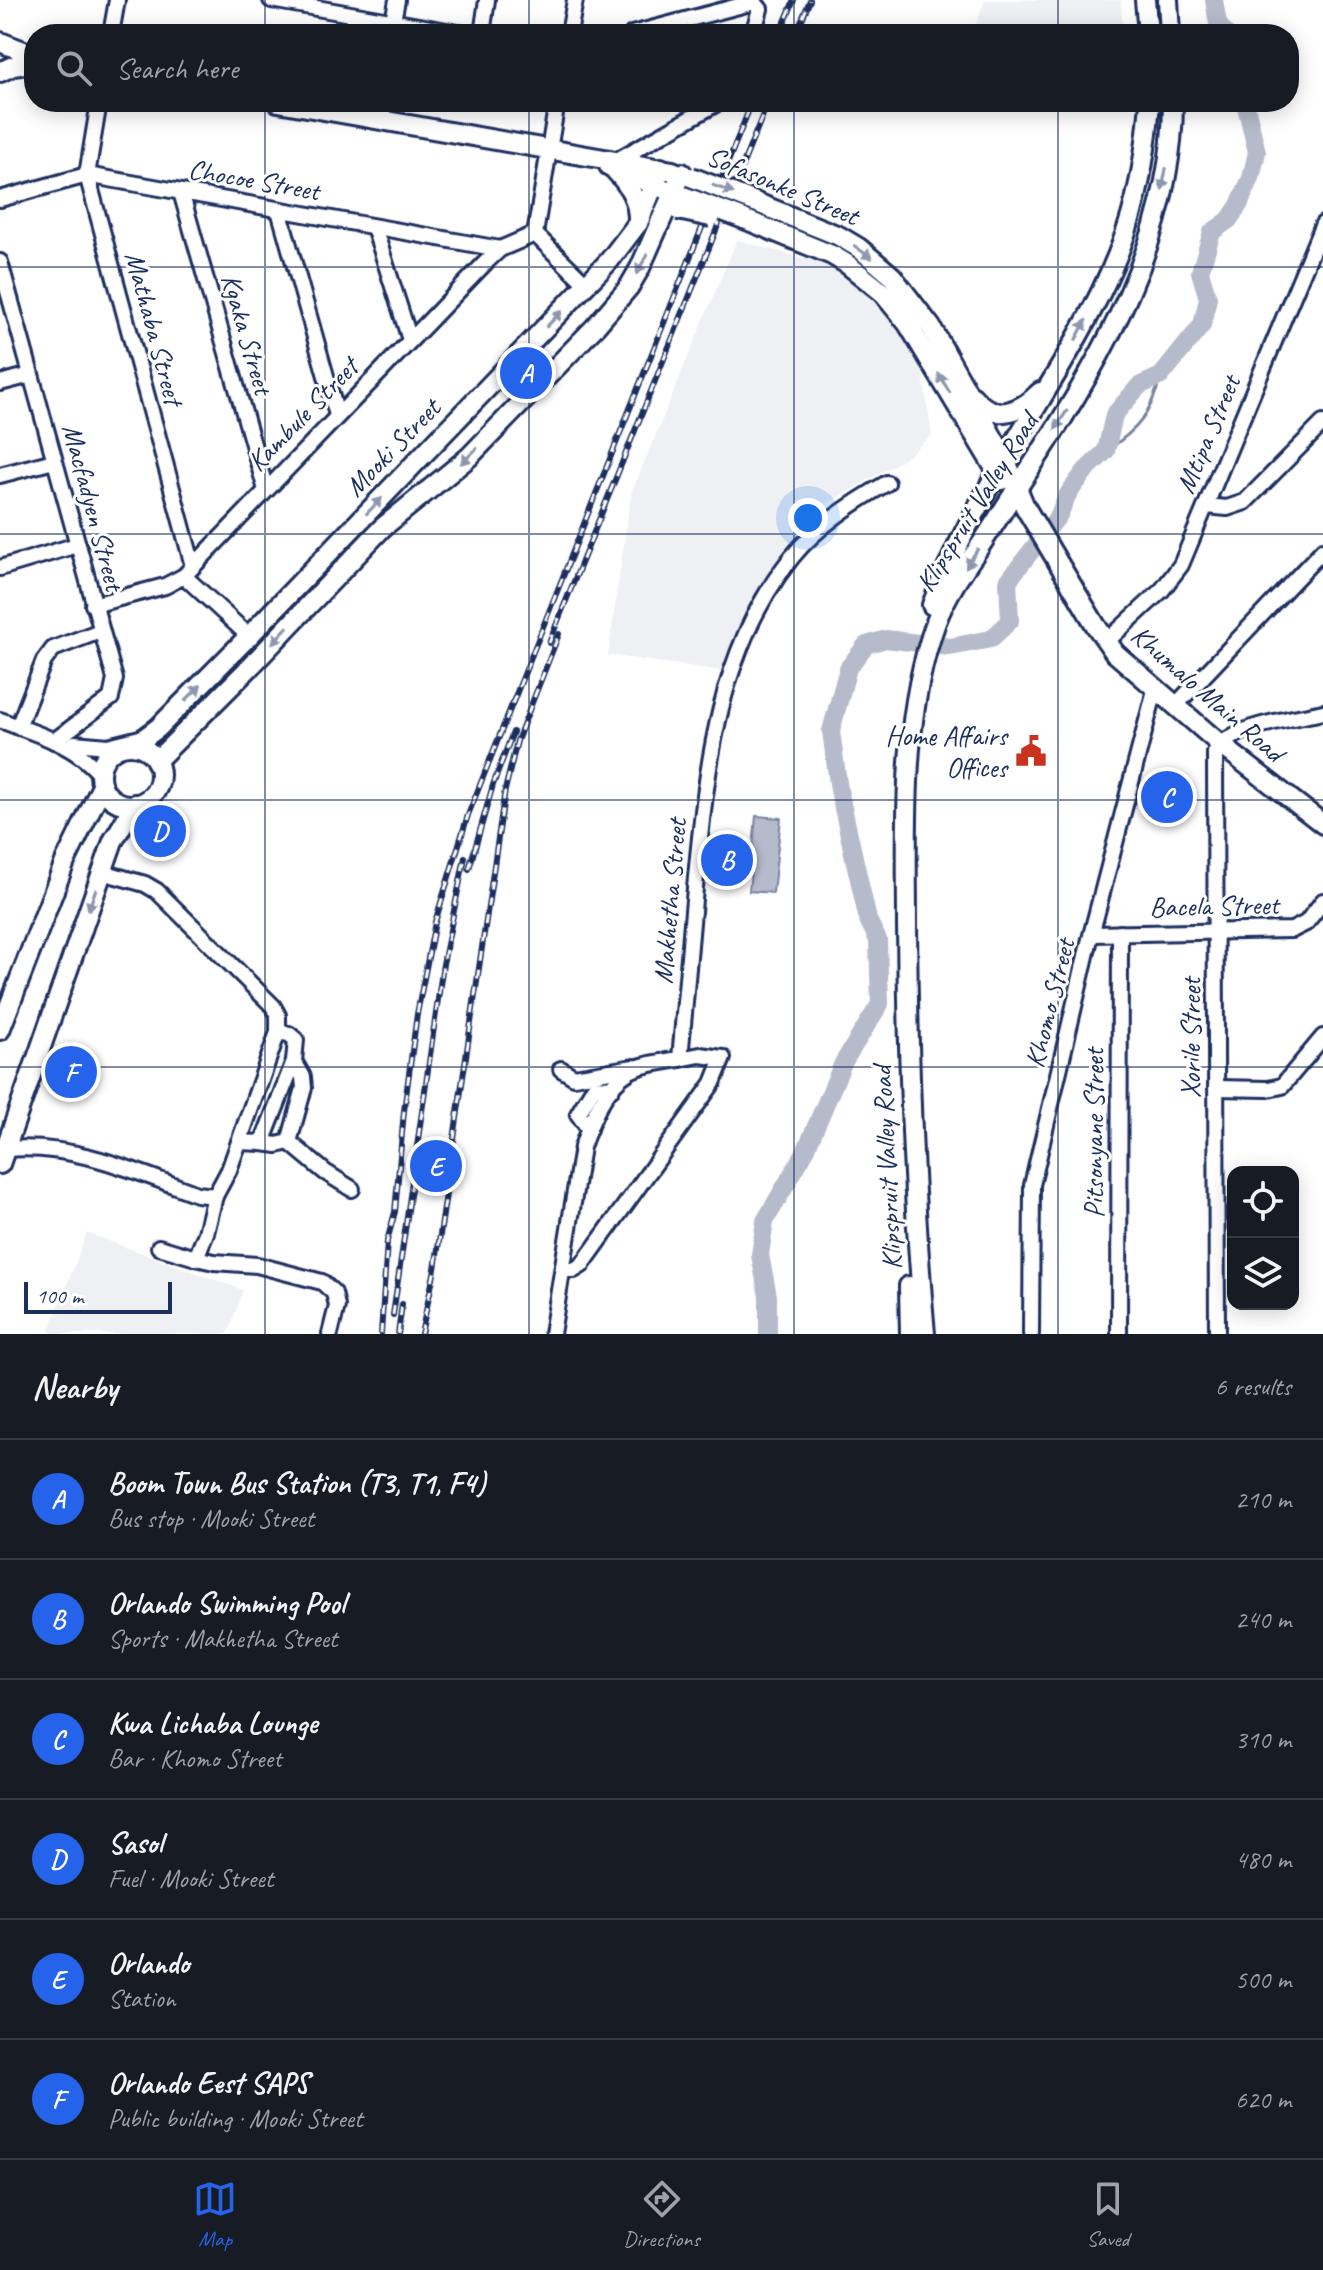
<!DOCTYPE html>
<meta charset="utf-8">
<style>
body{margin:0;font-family:Caveat,sans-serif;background:#20242c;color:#f1f3f6}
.controls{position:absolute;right:24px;bottom:24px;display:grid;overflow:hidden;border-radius:16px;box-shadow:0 4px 20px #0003}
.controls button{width:72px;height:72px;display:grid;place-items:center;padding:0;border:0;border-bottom:2px solid #363941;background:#171b24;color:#f1f3f6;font:40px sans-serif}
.scale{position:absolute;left:24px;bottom:20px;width:148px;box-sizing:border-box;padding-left:8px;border:4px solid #1b2f5e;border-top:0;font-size:22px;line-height:28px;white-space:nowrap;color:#1b2f5e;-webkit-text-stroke:6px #fff;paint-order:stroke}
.you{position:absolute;left:808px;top:518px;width:28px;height:28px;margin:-20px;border:6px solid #fff;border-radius:50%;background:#1a73e8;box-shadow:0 0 0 12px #1a73e833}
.badge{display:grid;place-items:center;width:52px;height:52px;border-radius:50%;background:#2563eb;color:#fff;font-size:26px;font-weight:700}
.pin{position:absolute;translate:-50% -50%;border:4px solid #fff;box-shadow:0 2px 8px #0006}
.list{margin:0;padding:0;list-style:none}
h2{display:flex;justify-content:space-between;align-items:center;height:104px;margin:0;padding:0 32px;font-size:34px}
h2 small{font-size:26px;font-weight:400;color:#9ea1a6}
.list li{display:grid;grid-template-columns:52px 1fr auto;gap:24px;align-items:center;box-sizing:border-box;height:120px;padding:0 32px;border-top:2px solid #363941}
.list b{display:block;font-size:30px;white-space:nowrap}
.list p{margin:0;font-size:26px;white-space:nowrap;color:#9ea1a6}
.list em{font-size:26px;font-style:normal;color:#9ea1a6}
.icon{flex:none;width:44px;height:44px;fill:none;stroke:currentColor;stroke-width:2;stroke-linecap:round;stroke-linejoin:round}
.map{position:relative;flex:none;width:1323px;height:1334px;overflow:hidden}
.search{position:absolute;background:#171b24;box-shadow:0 4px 20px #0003;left:24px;right:24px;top:24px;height:88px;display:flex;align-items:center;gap:20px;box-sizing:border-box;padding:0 28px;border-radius:32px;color:#9ea1a6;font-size:30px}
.sheet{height:824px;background:#171b24}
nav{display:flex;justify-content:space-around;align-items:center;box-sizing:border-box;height:112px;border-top:2px solid #363941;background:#171b24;font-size:22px;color:#9ea1a6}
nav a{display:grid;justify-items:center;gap:4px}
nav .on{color:#2563eb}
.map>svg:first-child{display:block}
</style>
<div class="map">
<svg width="1323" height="1334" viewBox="0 0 1323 1334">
<rect width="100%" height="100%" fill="#fff"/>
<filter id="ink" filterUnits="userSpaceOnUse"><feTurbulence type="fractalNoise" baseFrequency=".0125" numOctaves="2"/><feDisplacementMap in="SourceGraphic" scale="16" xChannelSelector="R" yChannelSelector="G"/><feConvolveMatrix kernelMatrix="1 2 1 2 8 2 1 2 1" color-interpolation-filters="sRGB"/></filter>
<g filter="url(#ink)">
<g fill="#eff0f4">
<polygon points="985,0 1121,0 1123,34 1003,34 976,24"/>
<polygon points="737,240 846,270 896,315 920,357 932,435 907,457 825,505 796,540 746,615 724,671 608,655 631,494"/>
<polygon points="87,1233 243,1290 228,1334 52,1334 49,1331"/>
</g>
<polygon fill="#b5bbca" stroke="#77839f" stroke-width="2" points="756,816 781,818 773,893 749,891"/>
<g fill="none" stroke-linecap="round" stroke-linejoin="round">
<path stroke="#77839f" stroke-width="3" d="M1106 451C1139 429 1150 415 1161 376"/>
<g stroke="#b5bbca" stroke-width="18">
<polyline points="1214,0 1218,24 1226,34"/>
<polyline points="768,1334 768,1296 760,1255 765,1221 805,1152 843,1063 880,1004 878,940 868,920 839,790 831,731 848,668 866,645 886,639 950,647 991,639 1010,621 1008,581 1059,515 1068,494 1086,470 1106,451 1114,415 1139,386 1161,376 1202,325 1208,298 1200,272 1212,232 1229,220 1239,205 1251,178 1257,152 1245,102"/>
</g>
<defs>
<g id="minor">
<polyline points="271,0 464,34"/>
<polyline points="393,21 397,0"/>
<polyline points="111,34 117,0"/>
<polyline points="482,34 487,0"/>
<polyline points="569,34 575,0"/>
<polyline points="632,34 754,2 760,9 753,34"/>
<polyline points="99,102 87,175 193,566"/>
<polyline points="557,102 535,234 587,285"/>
<polyline points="617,160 719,102"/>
<polyline points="181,192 266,490"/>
<polyline points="0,199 87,175 500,249"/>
<polyline points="279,210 337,415"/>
<polyline points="374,227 410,340"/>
<polyline points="0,262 115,679 111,698 54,741"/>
<polyline points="0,383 31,375"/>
<polyline points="0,475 54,461"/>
<polyline points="1206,506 1227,508 1245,502 1323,423"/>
<polyline points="0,568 77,545"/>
<polyline points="184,576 249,636"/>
<polyline points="93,605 165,586 184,576 486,262 500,249 535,234"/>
<polyline points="1106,642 1162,590 1181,565 1323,224"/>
<polyline points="1175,706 1323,550"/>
<path d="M0 720C36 734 74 743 100 774"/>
<polyline points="18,727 44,661 53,649 100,631"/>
<polyline points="74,743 108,746 144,737"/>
<polyline points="1092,934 1292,930 1306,923 1323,901"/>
<polyline points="561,1069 574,1077 634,1067"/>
<polyline points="1216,1088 1268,1089 1282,1086 1323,1037"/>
<polyline points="589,1129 578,1114 594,1087 612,1088"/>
<polyline points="239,1142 262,1143 294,1061 296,1040 289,1034 278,1032"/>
<polyline points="289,1142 325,1172 352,1189"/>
<polyline points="262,1143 277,1145 289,1142 304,1088 303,1077 294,1061"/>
<path d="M6 1149C73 1143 135 1171 197 1194L215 1196 229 1170 278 1032V1015L273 1006 157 891 145 884 102 872"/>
<polyline points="215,1196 206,1233 196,1258 214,1262 257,1265 322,1282 334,1293 337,1306 330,1334"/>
<polyline points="159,1247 196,1258"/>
<polyline points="563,1270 574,1270 582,1265 713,1083 723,1058 700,1055 680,1059"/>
<path d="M552 1334 582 1147C591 1121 605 1085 630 1071 644 1063 664 1062 680 1059 685 998 691 938 696 877 707 765 719 648 792 557 817 526 853 503 887 483"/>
<polyline points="1031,1334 1032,1185 1089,943 1155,690"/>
<polyline points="1119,1334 1120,933"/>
<path d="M1217 1334 1215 753C1230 725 1293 719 1323 712"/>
</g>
<g id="major">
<polyline points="1145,0 1148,34"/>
<polyline points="1168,0 1170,34"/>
<polyline points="0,42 34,55"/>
<polyline points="0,72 13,66 34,63"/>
<polyline points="278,102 673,171"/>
<polyline points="609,166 667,190"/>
<path d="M614 169C629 185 639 200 638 223"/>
<polyline points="755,202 839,236 859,248 892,276 931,327 1006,461 1025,507 1096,626 1115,653 1220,744 1323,824"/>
<polyline points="744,219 832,255 847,264 882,292 908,324 1002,480"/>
<path d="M973 397C994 423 1020 412 1040 392"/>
<path d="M932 605C964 520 1016 441 1062 364 1089 317 1116 268 1131 216 1142 178 1147 141 1150 102"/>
<polyline points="135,745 158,728 249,636 609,261 638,223 661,168"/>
<circle cx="130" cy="775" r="30"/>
<polyline points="156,761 249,668 382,528 469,457 595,327 629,287 640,268 682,173"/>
<polyline points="0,1030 65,862 102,786"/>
<polyline points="0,1164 113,841 135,804"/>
<polyline points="909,1286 910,1334"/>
<path d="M925 1334C913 1198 908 1061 907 925 907 823 901 719 936 622 946 595 962 572 978 549 996 522 1013 494 1031 467 1103 359 1173 235 1173 102"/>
</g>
</defs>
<use href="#minor" stroke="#1b2f5e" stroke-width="20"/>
<use href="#major" stroke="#1b2f5e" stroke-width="24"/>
<use href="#minor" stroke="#fff" stroke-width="14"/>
<use href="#major" stroke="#fff" stroke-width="18"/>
<defs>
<g id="rail">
<polyline points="780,34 794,0"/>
<polyline points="796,34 810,0"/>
<polyline points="549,643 768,102"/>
<polyline points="469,869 493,785 513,732"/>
<polyline points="393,1315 443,964 465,857"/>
<polyline points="381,1334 387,1241 395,1212 404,1111 417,1014 435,922 468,815 752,102"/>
<polyline points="398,1334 402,1304"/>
<polyline points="421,1334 435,1269 505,790 517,741 559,634"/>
</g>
</defs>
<use href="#rail" stroke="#1b2f5e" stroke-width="6"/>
<use href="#rail" stroke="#fff" stroke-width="3" stroke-dasharray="9" stroke-linecap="butt"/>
<defs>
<g id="major-bridge">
<polyline points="691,177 755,202"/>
<polyline points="683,196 744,219"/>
<polyline points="678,210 711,217"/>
</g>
</defs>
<use href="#major-bridge" stroke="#1b2f5e" stroke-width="24" stroke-linecap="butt"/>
<use href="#major-bridge" stroke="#fff" stroke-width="18"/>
</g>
<defs><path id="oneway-solid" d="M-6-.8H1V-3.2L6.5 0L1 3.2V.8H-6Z" transform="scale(2)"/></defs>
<g fill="#8d97ae">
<use href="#oneway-solid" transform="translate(1164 179) rotate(101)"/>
<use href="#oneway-solid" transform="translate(723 189) rotate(21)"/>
<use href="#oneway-solid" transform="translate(863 252) rotate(36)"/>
<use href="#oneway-solid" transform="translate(642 264) rotate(118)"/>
<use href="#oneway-solid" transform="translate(554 319) rotate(-46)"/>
<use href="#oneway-solid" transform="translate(1081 330) rotate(-62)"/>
<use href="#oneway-solid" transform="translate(944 383) rotate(-121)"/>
<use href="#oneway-solid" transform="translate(1061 420) rotate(122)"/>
<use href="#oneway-solid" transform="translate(469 456) rotate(136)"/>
<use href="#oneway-solid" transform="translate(374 506) rotate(-46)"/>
<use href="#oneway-solid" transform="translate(972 558) rotate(123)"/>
<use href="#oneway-solid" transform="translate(280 635) rotate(133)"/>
<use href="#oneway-solid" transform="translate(193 693) rotate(-45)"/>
<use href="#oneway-solid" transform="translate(92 900) rotate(109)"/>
</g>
</g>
<path fill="none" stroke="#1b2f5e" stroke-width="2" stroke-opacity="0.55" d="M265 0V34M529 0V34M794 0V34M1058 0V34M265 102V1334M529 102V1334M794 102V1334M1058 102V1334M0 267H1323M0 534H1323M0 800H1323M0 1067H1323"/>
<defs>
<symbol id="civic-bare" viewBox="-9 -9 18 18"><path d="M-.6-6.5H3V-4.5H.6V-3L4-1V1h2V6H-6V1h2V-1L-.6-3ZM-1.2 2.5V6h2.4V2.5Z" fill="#c8321e" stroke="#fff" stroke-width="2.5" paint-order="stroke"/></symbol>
</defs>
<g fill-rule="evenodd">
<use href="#civic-bare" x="1009" y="729" width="44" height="44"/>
</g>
<g text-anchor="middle" stroke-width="6" stroke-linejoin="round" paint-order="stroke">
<g font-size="28" fill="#1b2f5e" stroke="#fff">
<text transform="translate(254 179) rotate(10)" y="10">Chocoe Street</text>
<text transform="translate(783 185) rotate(23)" y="10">Sofasonke Street</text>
<text transform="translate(155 328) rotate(75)" y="10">Mathaba Street</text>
<text transform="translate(248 334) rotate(74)" y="10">Kgaka Street</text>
<text transform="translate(302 414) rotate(-46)" y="10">Kambule Street</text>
<text transform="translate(1207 434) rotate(-67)" y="10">Mtipa Street</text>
<text transform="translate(392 447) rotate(-46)" y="10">Mooki Street</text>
<text transform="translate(976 502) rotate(-58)" y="10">Klipspruit Valley Road</text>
<text transform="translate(94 507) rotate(75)" y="10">Macfadyen Street</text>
<text transform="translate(1208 693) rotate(41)" y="10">Khumalo Main Road</text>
<text transform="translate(669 901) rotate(-85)" y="10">Makhetha Street</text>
<text transform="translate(1214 905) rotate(-1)" y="10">Bacela Street</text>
<text transform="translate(1049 1003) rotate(-76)" y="10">Khomo Street</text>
<text transform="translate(1190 1038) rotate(-90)" y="10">Xorile Street</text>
<text transform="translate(1093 1133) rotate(-90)" y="10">Pitsonyane Street</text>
<text transform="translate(886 1168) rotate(-93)" y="10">Klipspruit Valley Road</text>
</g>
<g font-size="28" fill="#1b2f5e" stroke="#fff" text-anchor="end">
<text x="1007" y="745">Home Affairs<tspan x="1007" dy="32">Offices</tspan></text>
</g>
</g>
</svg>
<div class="controls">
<button><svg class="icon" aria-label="locate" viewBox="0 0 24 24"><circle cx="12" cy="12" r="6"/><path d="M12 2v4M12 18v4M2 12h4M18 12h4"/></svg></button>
<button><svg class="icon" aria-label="layers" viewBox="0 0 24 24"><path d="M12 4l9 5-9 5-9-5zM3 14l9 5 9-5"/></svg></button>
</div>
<div class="scale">100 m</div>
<div class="you"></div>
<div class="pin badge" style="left:526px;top:373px">A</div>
<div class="pin badge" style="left:727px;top:860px">B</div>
<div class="pin badge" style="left:1167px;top:797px">C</div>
<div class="pin badge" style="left:160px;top:831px">D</div>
<div class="pin badge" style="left:436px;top:1166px">E</div>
<div class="pin badge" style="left:71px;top:1072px">F</div>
<div class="search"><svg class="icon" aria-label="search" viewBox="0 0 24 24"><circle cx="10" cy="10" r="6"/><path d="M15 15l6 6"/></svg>Search here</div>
</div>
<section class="sheet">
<h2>Nearby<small>6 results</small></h2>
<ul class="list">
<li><span class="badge">A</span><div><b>Boom Town Bus Station (T3, T1, F4)</b><p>Bus stop · Mooki Street</p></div><em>210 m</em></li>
<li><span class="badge">B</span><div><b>Orlando Swimming Pool</b><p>Sports · Makhetha Street</p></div><em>240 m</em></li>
<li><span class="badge">C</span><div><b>Kwa Lichaba Lounge</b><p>Bar · Khomo Street</p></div><em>310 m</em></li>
<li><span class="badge">D</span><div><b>Sasol</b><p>Fuel · Mooki Street</p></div><em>480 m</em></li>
<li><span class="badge">E</span><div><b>Orlando</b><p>Station</p></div><em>500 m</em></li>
<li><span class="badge">F</span><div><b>Orlando Eest SAPS</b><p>Public building · Mooki Street</p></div><em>620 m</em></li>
</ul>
</section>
<nav>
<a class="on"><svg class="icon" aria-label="map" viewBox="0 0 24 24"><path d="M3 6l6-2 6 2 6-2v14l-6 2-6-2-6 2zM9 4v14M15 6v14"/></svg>Map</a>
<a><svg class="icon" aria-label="directions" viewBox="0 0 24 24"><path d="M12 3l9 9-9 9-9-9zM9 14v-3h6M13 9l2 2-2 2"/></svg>Directions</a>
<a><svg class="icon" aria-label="saved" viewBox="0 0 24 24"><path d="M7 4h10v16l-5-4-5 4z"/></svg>Saved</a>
</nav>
